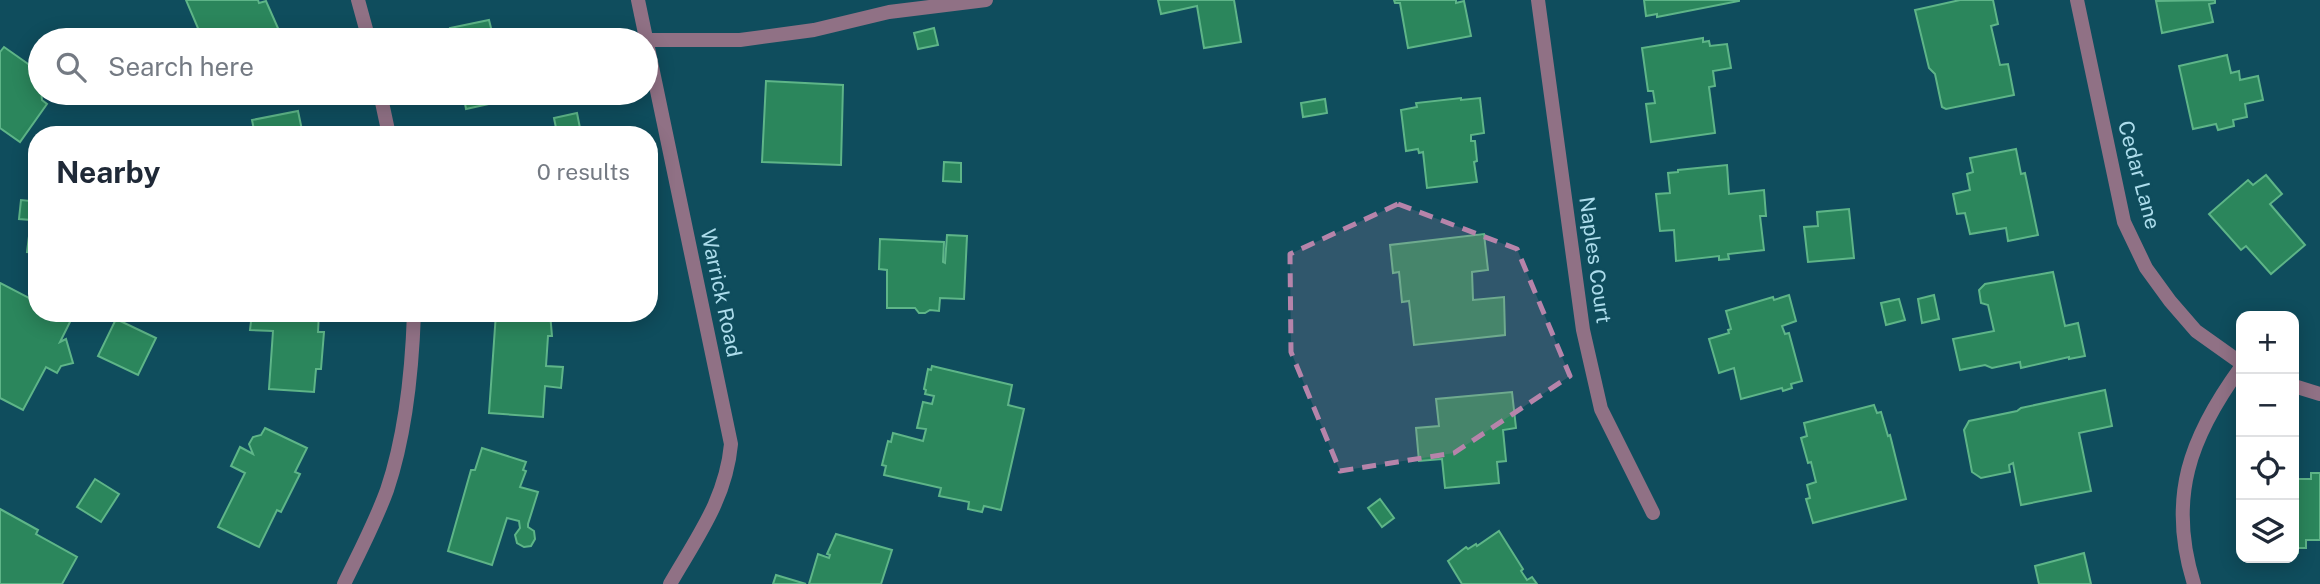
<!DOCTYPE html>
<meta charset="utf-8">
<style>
body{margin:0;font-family:"Public Sans",sans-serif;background:#f6f6f7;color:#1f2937}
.controls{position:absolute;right:21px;bottom:21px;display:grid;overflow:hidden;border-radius:14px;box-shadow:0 4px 18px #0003}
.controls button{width:63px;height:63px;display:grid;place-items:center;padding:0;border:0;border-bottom:2px solid #e0e1e3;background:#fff;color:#1f2937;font:35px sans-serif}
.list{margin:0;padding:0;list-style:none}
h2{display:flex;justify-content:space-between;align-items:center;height:91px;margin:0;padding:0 28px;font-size:30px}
h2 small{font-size:23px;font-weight:400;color:#747a83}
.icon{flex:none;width:38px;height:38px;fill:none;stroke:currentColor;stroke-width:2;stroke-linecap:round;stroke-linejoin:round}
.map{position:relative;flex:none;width:2320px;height:584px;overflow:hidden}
.search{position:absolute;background:#fff;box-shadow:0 4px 18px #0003;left:28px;top:28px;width:630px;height:77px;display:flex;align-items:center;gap:18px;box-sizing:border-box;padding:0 24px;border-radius:38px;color:#747a83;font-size:26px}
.panel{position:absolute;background:#fff;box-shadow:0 4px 18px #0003;left:28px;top:126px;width:630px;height:196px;border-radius:28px}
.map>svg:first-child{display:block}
</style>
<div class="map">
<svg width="2320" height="584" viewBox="0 0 2320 584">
<rect width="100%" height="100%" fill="#0f4d5d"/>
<g fill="#2b865c" stroke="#5eb588" stroke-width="2">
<polygon points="186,0 258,0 259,3 266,1 281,35 274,38 275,40 203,40"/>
<polygon points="1158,0 1234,0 1241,42 1204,48 1197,6 1161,14"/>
<polygon points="1394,0 1456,0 1456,3 1464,1 1471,36 1408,48 1400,3 1395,3"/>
<polygon points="1644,0 1739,0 1739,1 1657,17 1657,14 1646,16"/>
<polygon points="1960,0 1993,0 1998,24 1991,26 2000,65 2008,64 2014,95 1946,109 1942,107 1935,74 1929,68 1915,10"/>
<polygon points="2215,0 2215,3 2209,4 2213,22 2162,33 2156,1"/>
<polygon points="489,20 494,40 452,40 450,28"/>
<polygon points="934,28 938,45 918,49 914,33"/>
<polygon points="533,34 535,40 505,40"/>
<polygon points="1703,38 1703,42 1709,41 1710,46 1727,44 1731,68 1713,71 1715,86 1709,87 1715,133 1651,142 1646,104 1655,103 1653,91 1648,91 1642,48"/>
<polygon points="4,47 31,66 29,69 40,77 42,100 47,104 20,142 0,128 0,52"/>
<polygon points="2227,55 2231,73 2239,71 2240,80 2258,76 2263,100 2245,104 2247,117 2233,120 2234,126 2218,130 2216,124 2193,129 2179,66"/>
<polygon points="766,81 843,85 841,165 762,162"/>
<polygon points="206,93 223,93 222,98 215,100 208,98"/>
<polygon points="463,93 506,93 507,100 466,109"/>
<polygon points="1461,98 1461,100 1480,98 1484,133 1471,135 1471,141 1475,141 1477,161 1474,162 1477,182 1427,188 1423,152 1419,153 1418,149 1406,151 1401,110 1417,107 1416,103"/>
<polygon points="1325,99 1327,113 1303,117 1301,103"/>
<polygon points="298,111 303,135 255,135 252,120"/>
<polygon points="577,113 580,128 557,133 554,118"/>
<polygon points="2016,149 2021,174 2025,173 2038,235 2008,241 2006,228 1970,234 1965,213 1957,214 1953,194 1970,190 1967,174 1973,172 1970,158"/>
<polygon points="944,162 961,163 961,182 943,181"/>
<polygon points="1727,165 1729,194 1764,190 1766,216 1760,216 1764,250 1728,254 1729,259 1719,260 1719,256 1676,261 1674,230 1660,231 1656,194 1670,193 1668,173 1678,172 1678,170"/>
<polygon points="33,172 37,173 37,253 27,252 31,220 19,219 21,200 30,201"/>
<polygon points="2266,175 2282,194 2270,204 2305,245 2271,274 2246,246 2241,250 2209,214 2248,180 2253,185"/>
<polygon points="1849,209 1854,258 1808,262 1804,227 1818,226 1817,212"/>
<polygon points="1484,234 1488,270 1472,272 1473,300 1504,297 1505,335 1414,345 1409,301 1402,302 1399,272 1393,273 1390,245"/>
<polygon points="947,235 967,236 964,299 940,298 939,311 930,310 925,313 919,313 915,308 887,308 887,270 879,269 880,239 944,242 943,262 945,263"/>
<polygon points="2053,272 2065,326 2078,323 2085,356 2069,359 2069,357 2021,368 2020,362 1992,368 1985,365 1960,370 1953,339 1994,331 1988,305 1981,303 1979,290 1985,284"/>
<polygon points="0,283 37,302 37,313 58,313 71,320 60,342 66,339 73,363 61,366 57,373 46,367 23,410 0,398"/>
<polygon points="1789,295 1796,321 1782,326 1785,334 1789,333 1802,381 1791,384 1792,388 1783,391 1782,388 1741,399 1734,368 1719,373 1709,339 1729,333 1728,330 1731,329 1726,311 1773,297 1774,300"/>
<polygon points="1934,295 1939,319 1922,323 1918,299"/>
<polygon points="1899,299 1905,320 1886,325 1881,303"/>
<polygon points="252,313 319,313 318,332 324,332 321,369 316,369 314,392 269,389 273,331 250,330"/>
<polygon points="496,313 550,313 552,336 548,336 546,366 563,367 561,388 545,386 543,417 489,413"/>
<polygon points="116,319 156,338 138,375 98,356"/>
<polygon points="932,366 1012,385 1008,405 1024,409 1001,510 984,506 982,512 968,509 969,502 939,496 941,488 884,475 886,466 882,465 888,441 891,442 893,433 923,441 926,429 917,428 923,402 932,404 934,396 925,394 926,390 924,389 928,369 931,370"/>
<polygon points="2105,390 2112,426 2079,433 2091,491 2021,505 2013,463 2009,465 2010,472 1981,478 1972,472 1964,430 1969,421 2017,411 2021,408"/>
<polygon points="1512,392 1516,428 1503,430 1506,461 1497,462 1499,483 1445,488 1442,459 1419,461 1416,428 1439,426 1436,399"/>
<polygon points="1874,405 1877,413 1881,412 1888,436 1890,435 1906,499 1813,523 1806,499 1810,498 1807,485 1816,482 1811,462 1808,463 1801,438 1807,436 1804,423"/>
<polygon points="265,428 307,448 295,472 300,474 281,512 277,510 259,547 218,527 245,473 231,466 240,447 253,454 249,444 253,437 261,435"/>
<polygon points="482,448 526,462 523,470 526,471 520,487 538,492 528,524 528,527 534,531 535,539 531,546 524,547 517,543 515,535 520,528 519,521 507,518 492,565 448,551 471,470 475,470"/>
<polygon points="2311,473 2320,473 2320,540 2306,540 2306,548 2298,548 2298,553 2294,553 2294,479 2311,479"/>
<polygon points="95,479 119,494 101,522 77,507"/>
<polygon points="1380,499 1394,518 1382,527 1368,508"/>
<polygon points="0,509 38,530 36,534 77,557 62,584 0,584"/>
<polygon points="1499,531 1523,569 1521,571 1527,580 1532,577 1537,584 1462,584 1448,561 1466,547 1468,549 1476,544 1477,546"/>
<polygon points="836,534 892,550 881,584 809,584 818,554 829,558 830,555 827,554"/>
<polygon points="2084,553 2091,584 2039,584 2035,566"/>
<polygon points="776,575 806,584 773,584"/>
</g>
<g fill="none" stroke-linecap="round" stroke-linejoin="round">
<polyline stroke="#907185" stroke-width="14" points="646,40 740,40 814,30 889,12 986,0"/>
<g stroke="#907185" stroke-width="14">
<polyline points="358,0 369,40"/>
<path d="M638 0 731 444C726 499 697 537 670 584"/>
<polyline points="1538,0 1583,330 1601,409 1653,513"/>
<polyline points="2077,0 2124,222 2146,268 2170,301 2196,331 2241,363"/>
<polyline points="380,93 389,135"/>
<polyline points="2294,386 2320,394"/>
<path d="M344 584C359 553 375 523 387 490 406 434 412 372 414 313"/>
<path d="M2194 584C2167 498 2190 437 2241 367"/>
</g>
</g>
<path fill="#b684aa" fill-opacity="0.2" stroke="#b684aa" stroke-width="5" stroke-dasharray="14 9" stroke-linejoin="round" d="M1398 204 1517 249 1570 376 1454 453 1340 471 1291 352 1290 254Z"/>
<g text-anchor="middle" stroke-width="5" stroke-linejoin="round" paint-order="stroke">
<g font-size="21" fill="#acdceb" stroke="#0f4d5d">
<text transform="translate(2139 175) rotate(75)" y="7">Cedar Lane</text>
<text transform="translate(1595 260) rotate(82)" y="7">Naples Court</text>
<text transform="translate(721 293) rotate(78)" y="7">Warrick Road</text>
</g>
</g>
</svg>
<div class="controls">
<button>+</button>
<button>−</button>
<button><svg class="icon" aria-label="locate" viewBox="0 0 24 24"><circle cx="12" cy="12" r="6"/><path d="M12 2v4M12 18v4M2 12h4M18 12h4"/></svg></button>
<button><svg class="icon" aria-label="layers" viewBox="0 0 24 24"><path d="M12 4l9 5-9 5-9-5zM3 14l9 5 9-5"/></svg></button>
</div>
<div class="search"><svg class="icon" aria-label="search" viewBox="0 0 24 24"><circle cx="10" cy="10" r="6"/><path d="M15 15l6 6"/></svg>Search here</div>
<section class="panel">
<h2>Nearby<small>0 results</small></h2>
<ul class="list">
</ul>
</section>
</div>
